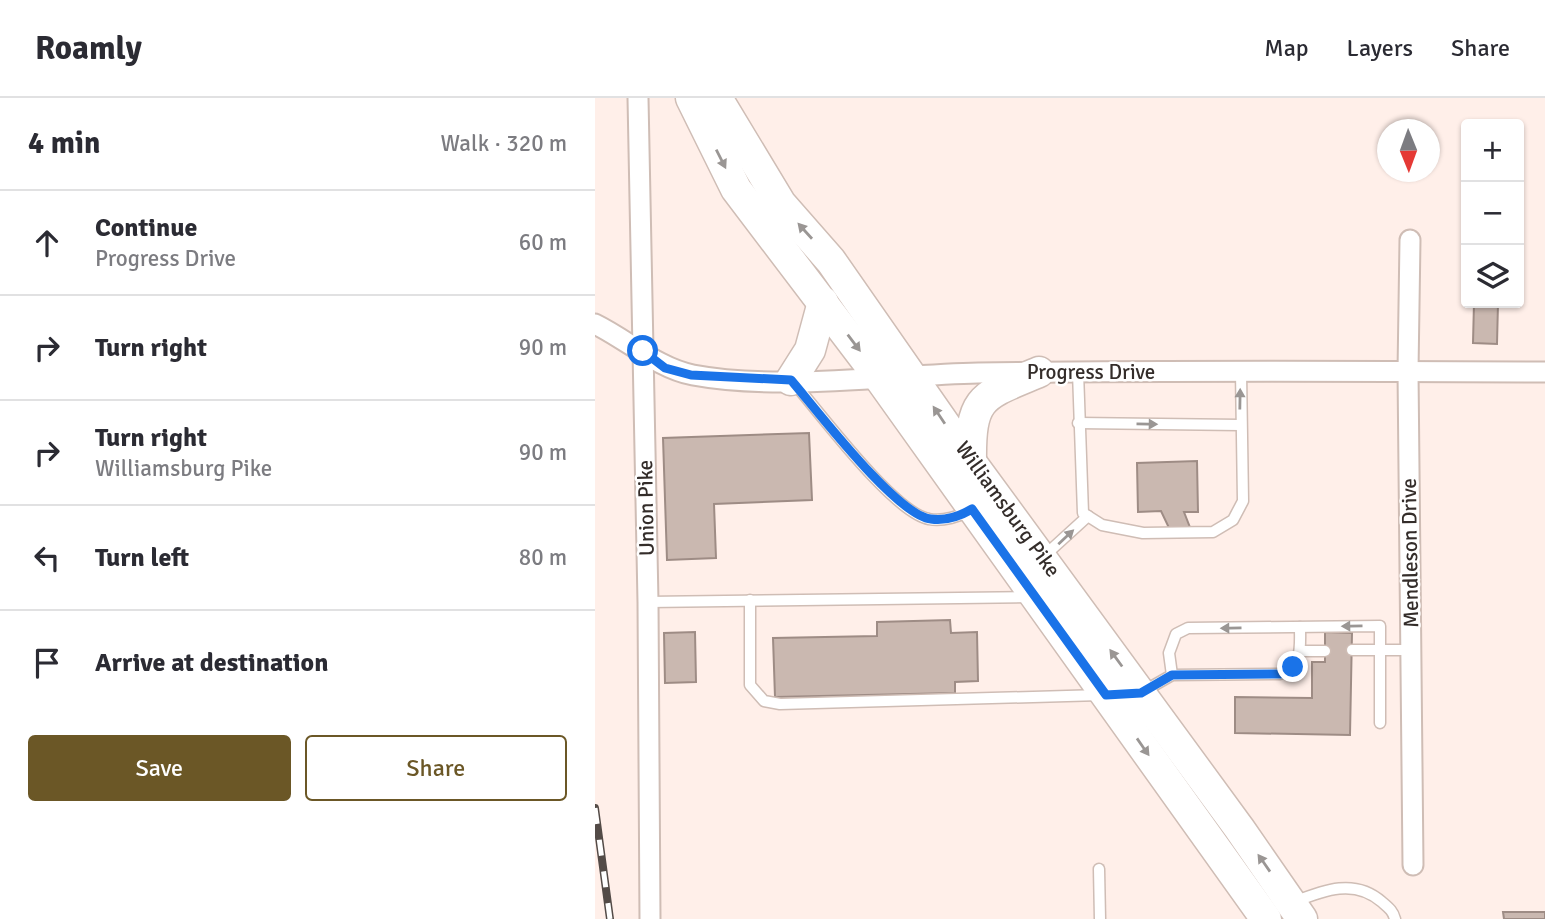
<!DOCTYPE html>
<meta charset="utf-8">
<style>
body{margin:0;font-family:Signika,sans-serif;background:#f7f7f7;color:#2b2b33}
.controls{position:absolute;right:21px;top:21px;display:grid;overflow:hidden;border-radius:7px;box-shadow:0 2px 5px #0004}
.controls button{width:63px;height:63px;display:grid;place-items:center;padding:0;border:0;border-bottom:2px solid #e1e1e2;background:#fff;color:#2b2b33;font:35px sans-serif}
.compass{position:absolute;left:782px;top:21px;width:63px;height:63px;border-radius:50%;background:#fff;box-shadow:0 2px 5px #0004;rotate:179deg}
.stop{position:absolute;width:21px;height:21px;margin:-16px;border:5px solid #1a73e8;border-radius:50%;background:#fff}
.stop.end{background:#1a73e8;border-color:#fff;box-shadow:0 2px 7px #0008}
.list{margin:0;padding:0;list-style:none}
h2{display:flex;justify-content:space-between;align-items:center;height:91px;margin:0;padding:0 28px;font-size:30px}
h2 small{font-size:23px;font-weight:400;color:#7c7c81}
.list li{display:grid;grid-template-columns:46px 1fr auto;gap:21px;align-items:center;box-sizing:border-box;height:105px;padding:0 28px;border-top:2px solid #e1e1e2}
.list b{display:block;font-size:26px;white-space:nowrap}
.list p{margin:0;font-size:23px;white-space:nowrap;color:#7c7c81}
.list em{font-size:23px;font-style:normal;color:#7c7c81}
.actions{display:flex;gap:14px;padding:21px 28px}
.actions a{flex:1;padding:16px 0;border:2px solid #6b5726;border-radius:7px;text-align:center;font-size:24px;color:#6b5726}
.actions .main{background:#6b5726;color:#fff}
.icon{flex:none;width:38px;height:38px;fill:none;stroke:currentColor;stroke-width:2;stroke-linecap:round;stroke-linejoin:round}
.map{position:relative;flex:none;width:950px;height:821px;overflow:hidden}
header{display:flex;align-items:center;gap:42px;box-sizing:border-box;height:98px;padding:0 35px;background:#fff;border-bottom:2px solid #e1e1e2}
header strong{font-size:33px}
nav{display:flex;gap:38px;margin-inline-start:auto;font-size:24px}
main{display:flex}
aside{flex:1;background:#fff}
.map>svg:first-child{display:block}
</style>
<header>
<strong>Roamly</strong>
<nav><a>Map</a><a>Layers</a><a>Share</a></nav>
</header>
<main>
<aside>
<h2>4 min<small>Walk · 320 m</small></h2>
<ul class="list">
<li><svg class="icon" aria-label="ahead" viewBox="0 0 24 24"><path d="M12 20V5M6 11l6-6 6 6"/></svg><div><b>Continue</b><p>Progress Drive</p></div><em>60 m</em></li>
<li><svg class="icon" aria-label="right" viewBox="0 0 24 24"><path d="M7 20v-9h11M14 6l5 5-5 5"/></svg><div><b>Turn right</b></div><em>90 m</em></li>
<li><svg class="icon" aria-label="right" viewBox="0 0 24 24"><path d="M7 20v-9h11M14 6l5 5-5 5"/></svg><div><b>Turn right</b><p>Williamsburg Pike</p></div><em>90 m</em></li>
<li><svg class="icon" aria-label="left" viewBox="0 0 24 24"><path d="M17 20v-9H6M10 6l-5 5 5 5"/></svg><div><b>Turn left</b></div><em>80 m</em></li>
<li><svg class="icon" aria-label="arrive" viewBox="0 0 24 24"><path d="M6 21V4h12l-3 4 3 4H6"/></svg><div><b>Arrive at destination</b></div></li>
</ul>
<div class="actions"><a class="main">Save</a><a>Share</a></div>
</aside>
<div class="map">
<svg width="950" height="821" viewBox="0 0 950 821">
<rect width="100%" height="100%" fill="#ffefe9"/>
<g fill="#cab8b0" stroke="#9e8c85" stroke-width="2">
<polygon points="879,205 903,205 902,246 878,245"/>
<polygon points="214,335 217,402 119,406 121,460 72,462 68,340"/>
<polygon points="602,363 603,414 589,414 596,432 575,432 566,413 543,414 542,365"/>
<polygon points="355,522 356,535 382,534 383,583 360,584 360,595 180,599 178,540 282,538 282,524"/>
<polygon points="100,534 101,584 70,585 69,535"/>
<polygon points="730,534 757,535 755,637 640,635 640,599 717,600 717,564 730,564"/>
<polygon points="908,814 950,814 950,821 909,821"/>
</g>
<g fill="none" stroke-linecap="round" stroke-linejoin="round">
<defs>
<g id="service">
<polyline points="483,274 488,415 507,427 548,435 618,434 638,422 648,403 646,274"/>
<path d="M199 285C225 315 299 415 334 421 348 424 365 418 376 412"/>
<polyline points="483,325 645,327"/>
<polyline points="448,459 493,418"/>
<polyline points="155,502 155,587 169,603 185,606 506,597"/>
<polyline points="53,504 434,499"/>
<polyline points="757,552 816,552"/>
<polyline points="705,553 730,553"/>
<polyline points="577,577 574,555 581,536 593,530 785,528 785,625"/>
<path d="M549 593 577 577 685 576C708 565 705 552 705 529"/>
<polyline points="504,771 505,821"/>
<path d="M699 804C729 792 760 780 787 804 794 810 798 813 800 821"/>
</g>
<g id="minor">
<polyline points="43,0 53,504 55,821"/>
<polyline points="815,142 813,273 818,767"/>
<path d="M0 226C33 242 62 270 98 277 183 293 295 277 383 275 572 272 761 273 950 274"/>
</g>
<g id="primary">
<polyline points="96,0 141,91 283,278 671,821"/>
<polyline points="122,0 186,106 236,163 376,364 644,730 707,821"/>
<polyline points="196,282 215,252 228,204"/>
<path d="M376 364C375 298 387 298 444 274"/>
</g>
</defs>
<use href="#service" stroke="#cfbdb5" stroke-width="13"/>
<use href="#minor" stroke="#cfbdb5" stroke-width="23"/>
<use href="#primary" stroke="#cfbdb5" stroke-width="33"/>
<use href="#service" stroke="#fff" stroke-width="10"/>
<use href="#minor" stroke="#fff" stroke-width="19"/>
<use href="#primary" stroke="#fff" stroke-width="30"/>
<defs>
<polyline id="rail" points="0,710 15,821"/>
</defs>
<use href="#rail" stroke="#534b47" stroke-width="8"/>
<use href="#rail" stroke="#fff" stroke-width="5" stroke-dasharray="16" stroke-linecap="butt"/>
</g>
<defs><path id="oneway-solid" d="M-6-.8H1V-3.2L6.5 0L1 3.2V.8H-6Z" transform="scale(1.75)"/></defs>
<g fill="#9a9694">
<use href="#oneway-solid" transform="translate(126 61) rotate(63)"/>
<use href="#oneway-solid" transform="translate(210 133) rotate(-132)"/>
<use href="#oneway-solid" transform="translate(259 245) rotate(53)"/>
<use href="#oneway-solid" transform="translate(645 301) rotate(-89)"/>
<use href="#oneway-solid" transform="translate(344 317) rotate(-124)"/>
<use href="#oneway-solid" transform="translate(552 326) rotate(1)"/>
<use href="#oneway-solid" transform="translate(471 439) rotate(-43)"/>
<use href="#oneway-solid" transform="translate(757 528) rotate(179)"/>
<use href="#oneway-solid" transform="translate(636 530) rotate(179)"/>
<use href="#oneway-solid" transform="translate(521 560) rotate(-126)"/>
<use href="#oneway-solid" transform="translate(548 649) rotate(55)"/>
<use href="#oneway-solid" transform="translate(669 765) rotate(-125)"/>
</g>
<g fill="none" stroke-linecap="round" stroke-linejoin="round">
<path stroke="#1a73e8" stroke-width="9" d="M48 253 70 270 96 277 196 282C221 311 302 418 336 421 350 423 365 418 377 411L511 597 546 595 577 577 685 576 698 569"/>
</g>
<g text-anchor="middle" stroke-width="5" stroke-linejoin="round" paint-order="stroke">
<g font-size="21" fill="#342d2a" stroke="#fff">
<text x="496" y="281">Progress Drive</text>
<text transform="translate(51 410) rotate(-91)" y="7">Union Pike</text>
<text transform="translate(413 411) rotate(54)" y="7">Williamsburg Pike</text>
<text transform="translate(815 455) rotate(-91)" y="7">Mendleson Drive</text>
</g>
</g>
</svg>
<div class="controls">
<button>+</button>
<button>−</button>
<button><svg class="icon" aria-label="layers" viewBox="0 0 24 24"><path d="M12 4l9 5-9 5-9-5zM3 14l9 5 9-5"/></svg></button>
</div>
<svg class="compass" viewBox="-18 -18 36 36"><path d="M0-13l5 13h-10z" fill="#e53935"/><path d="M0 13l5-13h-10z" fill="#7c7c81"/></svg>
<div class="stop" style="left:48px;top:253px"></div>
<div class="stop end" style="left:698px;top:569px"></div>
</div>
</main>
